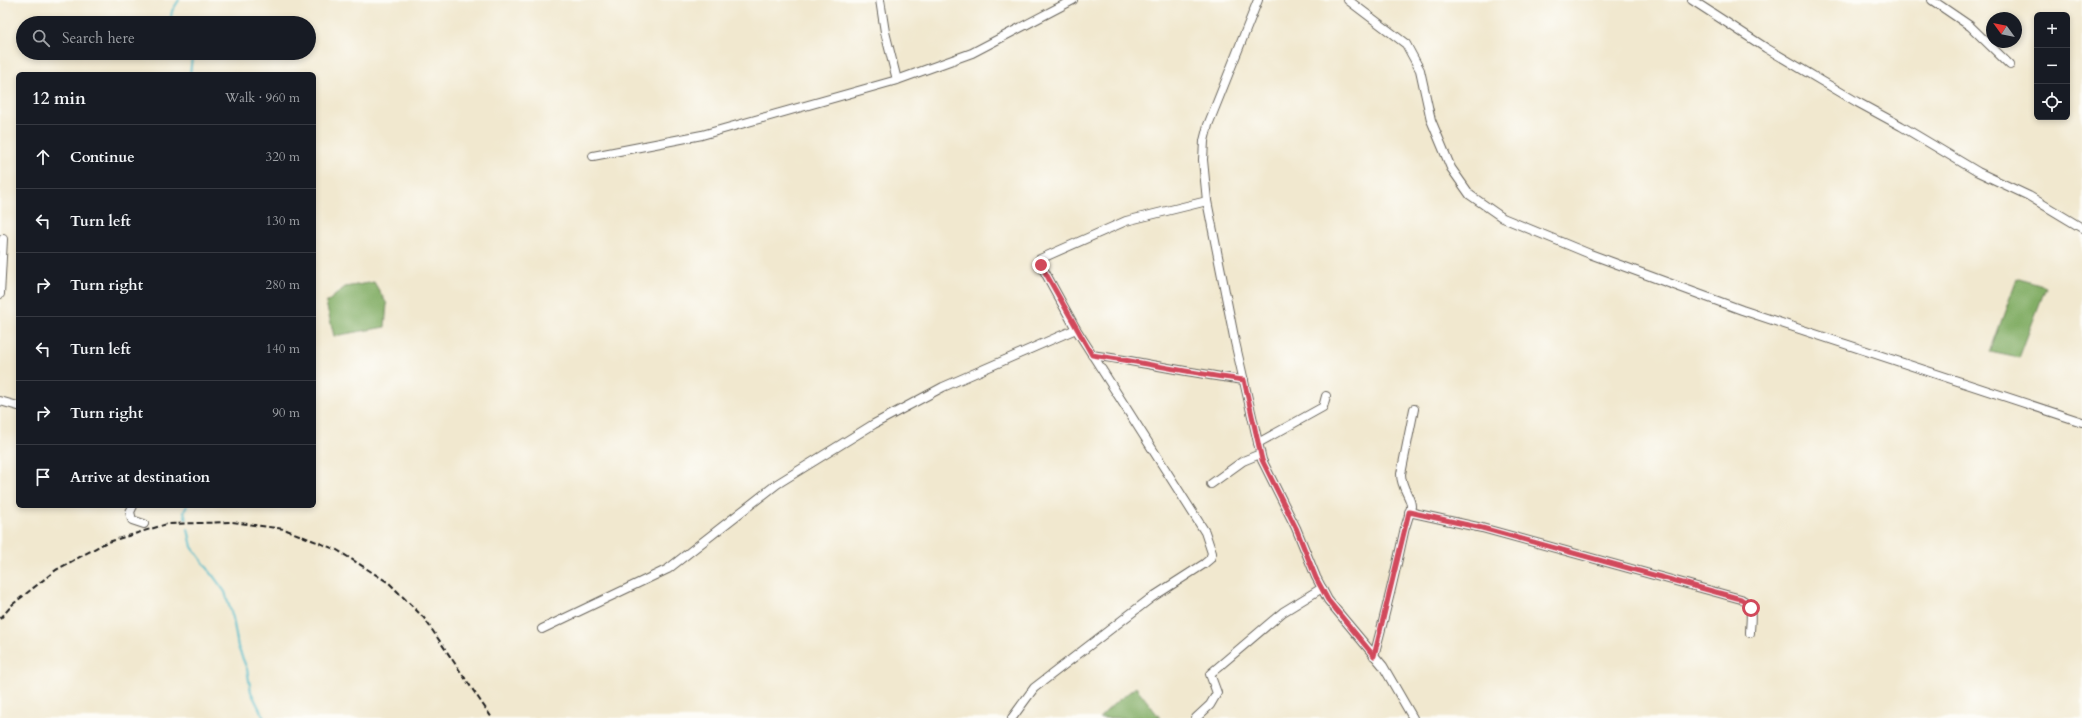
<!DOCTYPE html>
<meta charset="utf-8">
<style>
body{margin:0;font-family:Cardo,serif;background:#20242c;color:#f1f3f6}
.controls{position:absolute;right:12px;top:12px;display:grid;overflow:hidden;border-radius:6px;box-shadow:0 2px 6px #0003}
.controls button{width:36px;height:36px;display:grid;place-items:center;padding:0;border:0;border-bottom:1px solid #363941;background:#171b24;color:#f1f3f6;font:20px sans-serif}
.compass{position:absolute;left:1986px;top:12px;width:36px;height:36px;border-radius:50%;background:#171b24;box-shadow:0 2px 6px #0003;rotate:303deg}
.stop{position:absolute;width:12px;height:12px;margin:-9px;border:3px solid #d1495b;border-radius:50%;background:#fff}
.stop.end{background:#d1495b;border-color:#fff;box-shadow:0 1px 4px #0008}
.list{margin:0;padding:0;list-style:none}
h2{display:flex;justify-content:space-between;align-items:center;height:52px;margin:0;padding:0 16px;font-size:17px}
h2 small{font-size:13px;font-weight:400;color:#9ea1a6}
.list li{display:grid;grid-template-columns:26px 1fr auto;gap:12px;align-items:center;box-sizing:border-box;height:64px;padding:0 16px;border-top:1px solid #363941}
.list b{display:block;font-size:15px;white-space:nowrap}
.list em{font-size:13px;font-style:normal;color:#9ea1a6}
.icon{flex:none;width:22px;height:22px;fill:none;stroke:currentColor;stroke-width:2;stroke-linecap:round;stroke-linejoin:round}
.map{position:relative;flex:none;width:2082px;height:718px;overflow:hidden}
.search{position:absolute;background:#171b24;box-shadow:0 2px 6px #0003;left:16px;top:16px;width:300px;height:44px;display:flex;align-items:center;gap:10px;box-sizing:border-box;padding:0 14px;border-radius:22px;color:#9ea1a6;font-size:15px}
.panel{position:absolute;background:#171b24;box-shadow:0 2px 6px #0003;left:16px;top:72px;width:300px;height:436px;border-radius:6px}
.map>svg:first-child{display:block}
</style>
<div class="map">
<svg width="2082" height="718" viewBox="0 0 2082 718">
<rect width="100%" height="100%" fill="#fdfcf7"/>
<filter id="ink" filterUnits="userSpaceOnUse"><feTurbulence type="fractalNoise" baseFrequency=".025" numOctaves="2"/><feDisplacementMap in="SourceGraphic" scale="8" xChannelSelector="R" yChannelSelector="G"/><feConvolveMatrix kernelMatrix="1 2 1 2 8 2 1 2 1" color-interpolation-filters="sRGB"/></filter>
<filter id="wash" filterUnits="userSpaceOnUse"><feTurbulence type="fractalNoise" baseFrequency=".012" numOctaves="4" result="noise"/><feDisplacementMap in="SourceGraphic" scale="16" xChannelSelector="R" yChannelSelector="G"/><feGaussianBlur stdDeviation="0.9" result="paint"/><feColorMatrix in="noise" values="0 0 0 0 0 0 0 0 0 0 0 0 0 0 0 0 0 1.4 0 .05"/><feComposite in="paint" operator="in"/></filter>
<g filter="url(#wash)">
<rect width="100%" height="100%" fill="#f1e8cf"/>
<g fill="#83ae66" stroke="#506541">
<polygon points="2017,278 2046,287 2019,358 1990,352"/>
<polygon points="374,282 387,304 385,327 334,336 326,303 345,287"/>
<polygon points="1136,687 1160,718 1099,718 1116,702"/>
</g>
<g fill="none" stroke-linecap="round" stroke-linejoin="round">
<g stroke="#4fbbca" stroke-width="2">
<polyline points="170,23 172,11 179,0"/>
<polyline points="190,74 192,57 200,53"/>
<polyline points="186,519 184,511 187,506"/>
<polyline points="188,529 192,547 225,592 233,618 238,647 247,669 251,692 264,718"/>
</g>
</g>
</g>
<g filter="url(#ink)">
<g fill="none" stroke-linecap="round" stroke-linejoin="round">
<defs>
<g id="street">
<polyline points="880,0 885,32 897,80"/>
<polyline points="1258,0 1208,125 1204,141 1203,160 1207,201 1235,342 1262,460 1296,528 1316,577 1328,600 1383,666 1413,718"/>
<polyline points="1348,0 1406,44 1420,70 1431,120 1451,168 1470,195 1503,218 1590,254 1742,310 2082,422"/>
<polyline points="1692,0 1766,48 1857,102 1901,126 1978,172 2029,196 2082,228"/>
<polyline points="1932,0 1970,26 2010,65"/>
<polyline points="593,156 702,135 897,80 972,53 1073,0"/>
<polyline points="0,294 3,239"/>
<path d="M1092 355C1143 362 1193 374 1244 380"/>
<polyline points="0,401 18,406"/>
<polyline points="1258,443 1323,407 1326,396"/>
<polyline points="1211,484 1243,461 1260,454"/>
<polyline points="133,506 130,512 132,520 144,524"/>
<path d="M1409 512 1482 528 1741 599C1755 606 1750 620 1750 633"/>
<polyline points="542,629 668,569 777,484 874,424 943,387 1076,329"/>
<path d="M1374 656C1385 615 1395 574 1404 532 1405 526 1411 512 1411 506 1411 497 1401 488 1401 474L1414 409"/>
<polyline points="1012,718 1034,688 1151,598 1204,564 1210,559 1212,553 1205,532 1076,329 1041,265 1040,259 1126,221 1207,201"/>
<polyline points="1196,718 1210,705 1217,693 1210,674 1283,612 1322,588"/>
</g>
</defs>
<use href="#street" stroke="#67635b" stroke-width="10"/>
<use href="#street" stroke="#fff" stroke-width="8"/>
<polyline stroke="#1c1c1c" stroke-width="2" stroke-dasharray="6 3" stroke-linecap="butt" points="0,619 13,604 56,570 105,543 167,524 232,522 284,529 337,550 389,583 424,618 492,718"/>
</g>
</g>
<g fill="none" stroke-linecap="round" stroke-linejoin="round" filter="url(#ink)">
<path stroke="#d1495b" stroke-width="5" d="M1041 265 1092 355C1143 362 1193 374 1244 380L1262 460 1296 528 1316 578 1328 600 1374 656 1409 512 1482 528 1741 599 1749 604 1751 608"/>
</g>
</svg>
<div class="controls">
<button>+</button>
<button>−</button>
<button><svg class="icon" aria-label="locate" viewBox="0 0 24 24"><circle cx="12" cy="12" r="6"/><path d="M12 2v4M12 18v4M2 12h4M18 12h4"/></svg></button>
</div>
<svg class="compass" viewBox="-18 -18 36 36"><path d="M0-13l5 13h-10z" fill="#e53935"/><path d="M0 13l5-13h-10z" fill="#9ea1a6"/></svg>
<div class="stop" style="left:1751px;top:608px"></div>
<div class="stop end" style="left:1041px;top:265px"></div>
<div class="search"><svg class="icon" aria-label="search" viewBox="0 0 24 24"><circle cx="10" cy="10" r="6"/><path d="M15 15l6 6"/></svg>Search here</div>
<section class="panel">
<h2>12 min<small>Walk · 960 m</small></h2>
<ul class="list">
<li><svg class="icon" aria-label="ahead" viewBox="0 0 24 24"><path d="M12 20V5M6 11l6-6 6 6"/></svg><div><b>Continue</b></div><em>320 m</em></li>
<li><svg class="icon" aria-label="left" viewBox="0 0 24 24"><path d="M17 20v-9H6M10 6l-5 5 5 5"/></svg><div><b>Turn left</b></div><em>130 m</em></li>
<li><svg class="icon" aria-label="right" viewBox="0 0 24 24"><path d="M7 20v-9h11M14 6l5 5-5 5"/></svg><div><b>Turn right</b></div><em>280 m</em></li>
<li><svg class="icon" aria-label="left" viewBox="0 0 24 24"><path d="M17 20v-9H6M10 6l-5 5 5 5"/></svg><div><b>Turn left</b></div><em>140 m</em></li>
<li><svg class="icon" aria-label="right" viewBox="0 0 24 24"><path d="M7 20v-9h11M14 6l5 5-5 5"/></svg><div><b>Turn right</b></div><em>90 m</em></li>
<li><svg class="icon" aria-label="arrive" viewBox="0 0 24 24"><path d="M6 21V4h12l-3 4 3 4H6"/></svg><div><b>Arrive at destination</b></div></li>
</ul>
</section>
</div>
